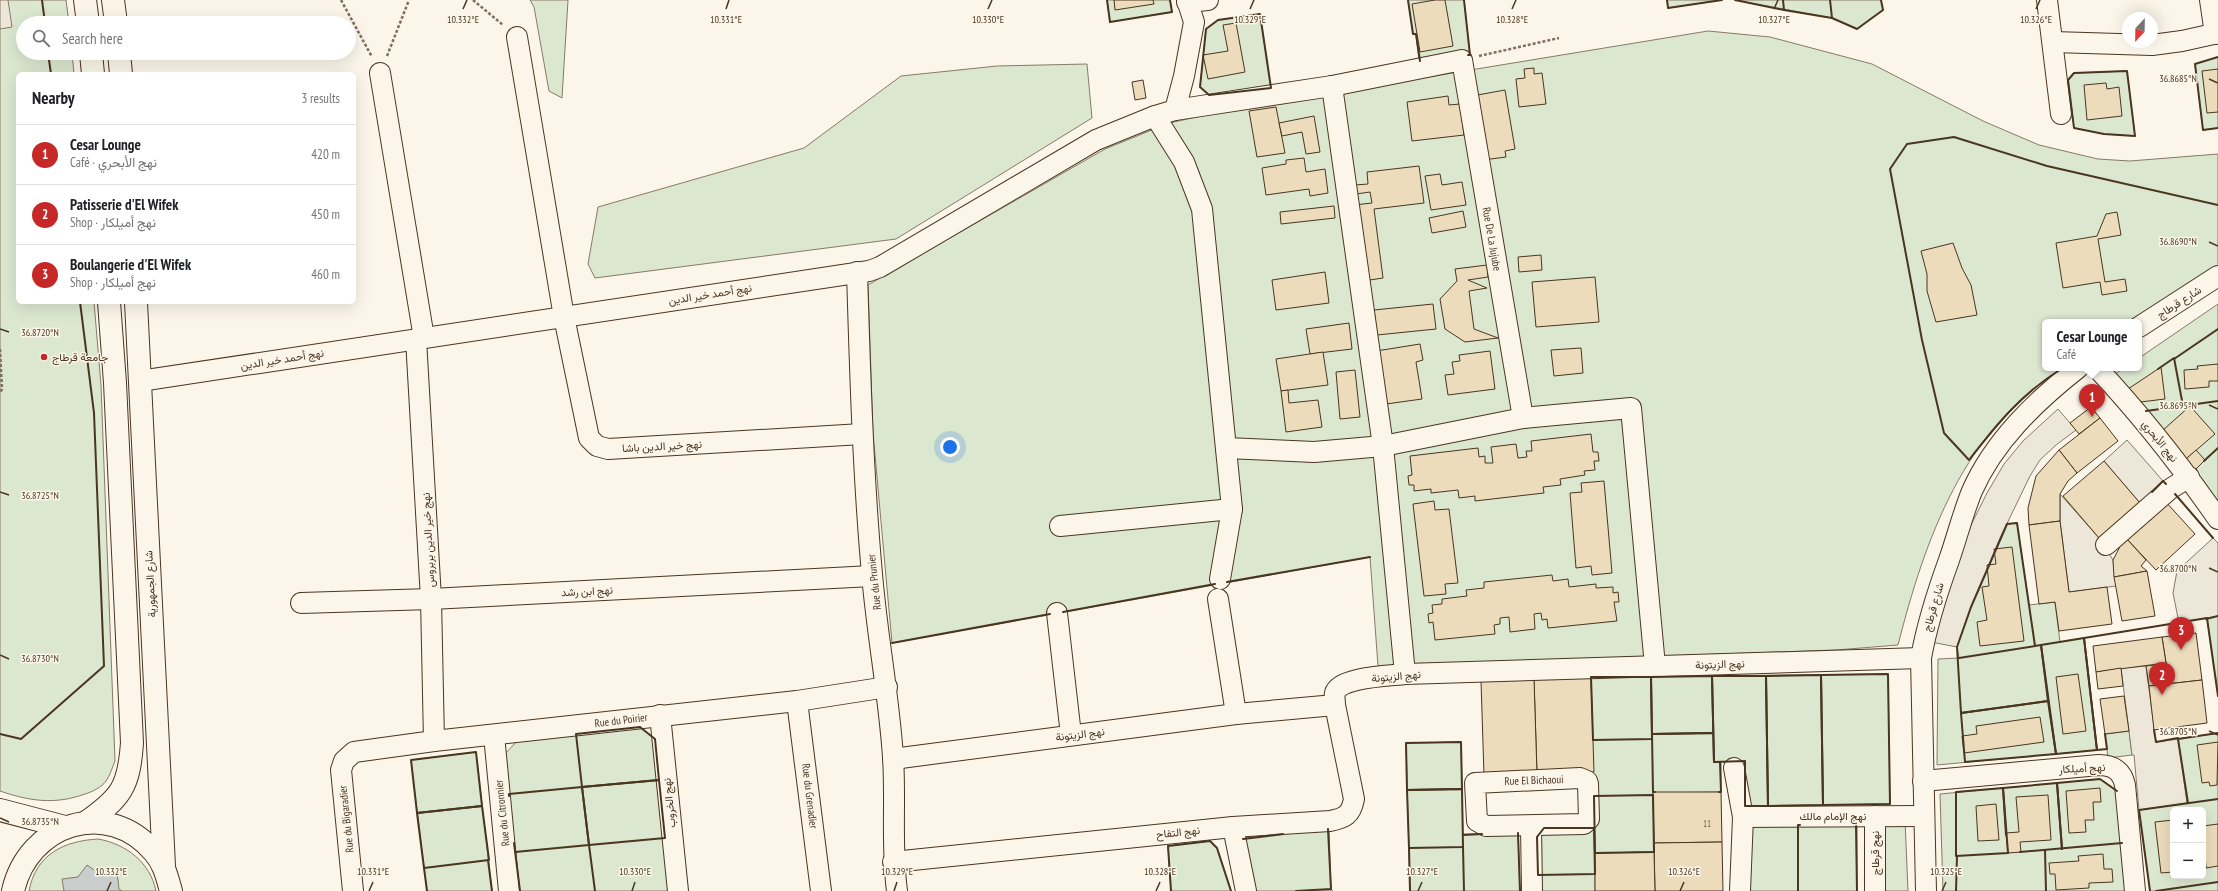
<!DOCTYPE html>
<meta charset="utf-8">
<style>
body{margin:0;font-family:"PT Sans Narrow",Vazirmatn,sans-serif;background:#f6f6f6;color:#202124}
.controls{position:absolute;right:12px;bottom:12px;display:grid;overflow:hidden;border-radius:6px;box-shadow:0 4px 16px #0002}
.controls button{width:36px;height:36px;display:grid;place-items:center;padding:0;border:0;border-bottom:1px solid #e0e0e0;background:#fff;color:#202124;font:20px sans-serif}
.compass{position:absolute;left:2122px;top:12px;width:36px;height:36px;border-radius:50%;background:#fff;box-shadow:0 4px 16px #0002;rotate:202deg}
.you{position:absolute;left:950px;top:447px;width:14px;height:14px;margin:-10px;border:3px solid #fff;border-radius:50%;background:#1a73e8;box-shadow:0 0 0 6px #1a73e833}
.badge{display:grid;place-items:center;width:26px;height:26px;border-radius:50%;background:#c62828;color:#fff;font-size:13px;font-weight:700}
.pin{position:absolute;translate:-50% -33px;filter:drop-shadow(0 1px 2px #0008)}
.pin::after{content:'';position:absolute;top:21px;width:14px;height:12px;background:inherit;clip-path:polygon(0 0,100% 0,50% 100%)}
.popup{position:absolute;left:2042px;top:319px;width:100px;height:52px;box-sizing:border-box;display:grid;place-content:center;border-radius:6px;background:#fff;filter:drop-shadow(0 1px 3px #0005);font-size:13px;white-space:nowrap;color:#757577}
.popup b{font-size:15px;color:#202124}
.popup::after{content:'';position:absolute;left:50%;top:100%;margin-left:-8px;border:8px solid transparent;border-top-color:#fff}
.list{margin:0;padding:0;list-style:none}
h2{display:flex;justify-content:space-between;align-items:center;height:52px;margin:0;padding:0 16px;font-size:17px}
h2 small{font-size:13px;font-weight:400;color:#757577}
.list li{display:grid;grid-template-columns:26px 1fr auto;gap:12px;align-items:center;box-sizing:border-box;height:60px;padding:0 16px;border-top:1px solid #e0e0e0}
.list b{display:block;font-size:15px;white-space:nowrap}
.list p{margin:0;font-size:13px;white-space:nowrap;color:#757577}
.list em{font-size:13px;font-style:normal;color:#757577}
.icon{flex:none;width:22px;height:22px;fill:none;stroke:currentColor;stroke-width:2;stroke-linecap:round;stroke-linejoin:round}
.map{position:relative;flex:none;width:2218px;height:891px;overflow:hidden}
.search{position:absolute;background:#fff;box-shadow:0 4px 16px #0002;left:16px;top:16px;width:340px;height:44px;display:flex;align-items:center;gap:10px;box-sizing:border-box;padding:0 14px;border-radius:22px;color:#757577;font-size:15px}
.panel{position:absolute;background:#fff;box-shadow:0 4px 16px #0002;left:16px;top:72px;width:340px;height:232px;border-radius:6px}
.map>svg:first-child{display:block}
</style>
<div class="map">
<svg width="2218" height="891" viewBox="0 0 2218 891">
<rect width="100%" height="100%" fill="#fbf6e9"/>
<g fill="#dce7d0" stroke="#887966" fill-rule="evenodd">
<path d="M0 0H66L69 23H23V53H72L74 74H18V302H94L101 385 115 761C112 768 110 776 106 781 102 787 92 792 85 794 55 805 29 801 0 791Z"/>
<polygon points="530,0 568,0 562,98 549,91 534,7"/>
<polygon points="1107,0 1170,0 1172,12 1110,22"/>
<polygon points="1408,0 1464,0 1470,55 1419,61 1416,35 1413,34"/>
<polygon points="1667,0 1722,0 1668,8"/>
<polygon points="1735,0 1881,0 1883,10 1857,29 1832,18"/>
<polygon points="1260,14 1271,88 1209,95 1200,87 1206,29 1218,20"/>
<path d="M1708 31 1770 37 1872 64 1983 121 2039 145 2098 159 2130 161 2218 154V266L2133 322H2045V368H2063C1964 428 1925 539 1898 645L1836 650 1378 666 1370 557 892 643 873 433 868 285 1105 149 1169 123 1239 108Z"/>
<polygon points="2218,57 2218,128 2203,130 2195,64"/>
<polygon points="1087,64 1092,118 896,239 595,278 588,264 598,207 804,148 901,76 997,66"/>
<polygon points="2127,71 2135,136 2104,134 2074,128 2068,80 2074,73"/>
<polygon points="2218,304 2218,507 2115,374 2124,368 2139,368 2139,358"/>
<polygon points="2017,523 2029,605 2055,602 2060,642 2084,638 2097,750 1937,765 1938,659 1959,658 1957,646 1971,607 2007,524"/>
<polygon points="2218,616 2218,696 2207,618"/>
<polygon points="1888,674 1890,804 1745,806 1745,761 1721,762 1721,792 1653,793 1654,852 1595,853 1595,891 1538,891 1537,837 1544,828 1594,828 1591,677"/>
<polygon points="640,727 655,739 670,891 520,891 504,755 517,741"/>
<polygon points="2129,731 2132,755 2108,758 2105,734"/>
<path d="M2218 733V891H2150L2139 810 2187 803 2178 739ZM2173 810H2203V876H2173Z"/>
<polygon points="1461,742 1463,834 1518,833 1520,891 1410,891 1406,743"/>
<polygon points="476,752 492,891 427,891 411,760"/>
<polygon points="2100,779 2116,790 2128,891 1943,891 1940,794"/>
<polygon points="1878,819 1905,819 1908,891 1879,891"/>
<polygon points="1753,825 1857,825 1857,891 1744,891 1744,835"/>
<polygon points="1329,829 1331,889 1333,891 1254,891 1238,839"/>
<path d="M98 839C126 844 150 862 156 891H29C36 854 64 841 98 839Z"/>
<polygon points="1210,841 1217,848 1231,891 1171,891 1168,846"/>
</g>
<g fill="#ede7d9" stroke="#887966">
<polygon points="0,0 8,0 12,27 0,29"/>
<polygon points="2058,409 2076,430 2056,445 2040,460 2030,476 2000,538 1971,607 1957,647 1931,642 1956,561 1972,523 1987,493 2004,464 2023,441"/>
<polygon points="2127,440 2163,481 2140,503 2104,461"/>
<polygon points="2060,494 2099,538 2113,560 2116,586 2069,592 2060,521"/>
<polygon points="2213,538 2218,543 2218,616 2179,623 2173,593 2177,571"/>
<polygon points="2146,666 2156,742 2178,739 2187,803 2139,810 2134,755 2132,755 2121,668"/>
</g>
<polygon fill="#c9cecd" stroke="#887966" points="87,865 100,874 117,872 119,889 122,891 64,891 62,879 78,877"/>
<g fill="#ecdcbc" stroke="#4a3520">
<polygon points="1114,0 1153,0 1154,4 1115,10"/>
<polygon points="1435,0 1445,0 1453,46 1420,52 1412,4"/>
<polygon points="1236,23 1245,72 1208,79 1203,55 1228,51 1223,25"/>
<polygon points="1534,68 1534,74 1542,73 1546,104 1519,107 1516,79 1525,78 1524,69"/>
<polygon points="2218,69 2218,112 2207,113 2202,71"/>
<polygon points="1143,80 1146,98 1135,100 1132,82"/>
<polygon points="2106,83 2107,89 2119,87 2122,116 2087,120 2084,85"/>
<polygon points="1505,90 1515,149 1505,151 1506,157 1483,160 1472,96"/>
<polygon points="1448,96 1449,105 1460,104 1464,135 1412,141 1407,102"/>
<polygon points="1276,107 1285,153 1257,157 1249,111"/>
<polygon points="1314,116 1320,152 1306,154 1302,132 1282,136 1279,123"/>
<polygon points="1304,158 1306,172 1325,169 1328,193 1310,196 1309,189 1266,195 1262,168 1286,164 1286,160"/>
<polygon points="1419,166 1424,203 1374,209 1383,278 1363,281 1354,205 1372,203 1370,192 1356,194 1355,185 1368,184 1367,172"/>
<polygon points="1440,174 1442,185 1462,182 1466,205 1431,210 1425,176"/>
<polygon points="1334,206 1335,218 1281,224 1280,212"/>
<polygon points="1463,211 1466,227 1432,233 1429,218"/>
<polygon points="2117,212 2121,235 2098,239 2105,282 2125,279 2127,291 2102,295 2100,282 2063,288 2056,243 2097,236 2106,214"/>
<polygon points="1953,243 1962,268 1971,285 1977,315 1936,322 1927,291 1927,274 1921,251"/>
<polygon points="1541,255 1542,270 1519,272 1518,257"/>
<polygon points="1487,265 1488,277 1468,280 1487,288 1469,291 1474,329 1498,338 1465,342 1445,329 1440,299 1457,281 1455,269"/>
<polygon points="1325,272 1329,303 1276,310 1272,280"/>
<polygon points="1595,277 1599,322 1536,327 1532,282"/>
<polygon points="1433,304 1436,329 1377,335 1374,310"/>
<polygon points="1349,323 1352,349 1310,354 1306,329"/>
<polygon points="1420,344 1423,360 1416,362 1422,399 1386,404 1370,352"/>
<polygon points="1581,348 1583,373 1554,376 1551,350"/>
<polygon points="1490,351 1495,389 1448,395 1445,375 1454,374 1452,362 1460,361 1459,355"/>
<polygon points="1323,352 1328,385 1281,391 1276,359"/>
<polygon points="2218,364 2218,381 2209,381 2209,387 2185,389 2184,370 2198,369 2197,366"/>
<polygon points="2161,367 2165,399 2132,403 2125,391"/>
<polygon points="1355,370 1360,417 1340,419 1336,372"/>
<polygon points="1288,390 1289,403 1318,400 1322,427 1286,432 1281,391"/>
<polygon points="2190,406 2215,434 2186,459 2162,431"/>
<polygon points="2091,407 2100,418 2079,434 2070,423"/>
<polygon points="2100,418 2118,441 2077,473 2059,450"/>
<polygon points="1591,434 1593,452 1598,452 1599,461 1594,461 1595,470 1584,471 1585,475 1560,479 1561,485 1543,487 1544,493 1475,501 1475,496 1459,498 1458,490 1431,493 1431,489 1414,491 1414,485 1409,485 1408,476 1412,475 1410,456 1478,448 1479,457 1485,456 1485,463 1493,463 1491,447 1516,444 1518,458 1527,457 1526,451 1532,451 1531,441"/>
<polygon points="2059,450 2077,473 2068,481 2060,494 2060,521 2029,525 2028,508 2036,476"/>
<polygon points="2196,450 2205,460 2191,474 2186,459"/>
<polygon points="2104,461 2140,503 2099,538 2063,496"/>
<polygon points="1604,481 1612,573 1592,575 1591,566 1576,568 1570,493 1582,492 1581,483"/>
<polygon points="1434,501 1435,510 1449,509 1458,583 1445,584 1446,594 1424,596 1413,504"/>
<polygon points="2165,501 2195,534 2156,570 2125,537"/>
<polygon points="2060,521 2069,592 2107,587 2112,624 2059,631 2055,602 2039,604 2029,525"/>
<polygon points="2125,537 2146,560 2141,566 2147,571 2114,577 2113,560"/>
<polygon points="2012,547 2024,641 1980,646 1977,622 1987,620 1982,587 1989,586 1987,565 1996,564 1994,549"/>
<polygon points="2147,571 2155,616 2122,621 2114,577"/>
<polygon points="1552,575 1553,581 1568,579 1569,587 1596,584 1596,588 1613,587 1613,593 1618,592 1619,602 1614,602 1617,621 1548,628 1547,619 1542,620 1541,613 1534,614 1535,629 1510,632 1509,617 1500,618 1500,624 1494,625 1495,634 1435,640 1433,622 1429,623 1428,614 1433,613 1432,605 1442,604 1442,599 1467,596 1466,590 1484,588 1484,582"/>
<polygon points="2196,633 2202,680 2149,686 2146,666 2166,663 2162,637"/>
<polygon points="2162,637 2166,663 2096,672 2093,646"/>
<polygon points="2121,668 2123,686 2098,689 2096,672"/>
<polygon points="2078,674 2086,731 2063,734 2056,677"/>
<polygon points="1591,677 1594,772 1537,774 1534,679"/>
<polygon points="1534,679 1537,774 1484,775 1481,681"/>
<polygon points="2202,680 2207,723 2154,730 2149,686"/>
<polygon points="2124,696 2129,731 2105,734 2100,699"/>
<polygon points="2040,717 2044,742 1964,753 1962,736 1977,734 1976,726"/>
<polygon points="2218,742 2217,785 2210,786 2209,782 2202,783 2197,745"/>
<polygon points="2100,788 2101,802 2093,802 2094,820 2085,820 2086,832 2069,833 2066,791"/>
<polygon points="1653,792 1721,792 1722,842 1654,843"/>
<polygon points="2048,795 2051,840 2020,842 2021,852 2008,853 2006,833 2019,832 2016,797"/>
<polygon points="1996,804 1999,840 1978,841 1976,806"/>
<polygon points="2173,820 2173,872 2161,873 2155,822"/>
<polygon points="2218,824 2218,866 2206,868 2203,826"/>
<polygon points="1722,842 1723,891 1655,891 1654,843"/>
<polygon points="2203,843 2206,868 2203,868"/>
<polygon points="1654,852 1655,891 1595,891 1595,853"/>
<polygon points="2103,854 2104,869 2112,869 2113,882 2089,883 2089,888 2056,890 2055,874 2050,874 2049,863 2079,861 2078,856"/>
</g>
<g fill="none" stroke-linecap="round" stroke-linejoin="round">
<defs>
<g id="minor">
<polyline points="2047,0 2061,114"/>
<polyline points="2210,0 2215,34"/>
<polyline points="1187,2 1208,0"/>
<polyline points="517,37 564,317 589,438 597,446 608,449 862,434"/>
<polyline points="2053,42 2152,45 2182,41 2218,33"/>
<polyline points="380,73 424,338"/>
<polyline points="1332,86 1383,446 1405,674"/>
<polyline points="1175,110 1184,76 1194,22 1187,0"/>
<polyline points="1155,116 1184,162 1202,209 1232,509 1220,579"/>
<path d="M857 272C860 373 863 474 872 574 877 635 889 696 893 757 896 802 891 846 897 891"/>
<polyline points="2139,327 2218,276"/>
<polyline points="416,339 431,599 434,741"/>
<path d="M2097 368C2141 415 2181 466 2218 519"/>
<polyline points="140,381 869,271 880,267 1096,140 1155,116 1175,110 1332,86 1462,60 1523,418"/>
<polyline points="1226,448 1314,452 1383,446 1523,418 1631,408 1655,666"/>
<polyline points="1060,526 1232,509"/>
<polyline points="2106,545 2170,489 2189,477"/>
<polyline points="1218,599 1236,714"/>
<polyline points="301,603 431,599 872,576"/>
<polyline points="1057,613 1071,735"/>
<polyline points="797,701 821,891"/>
<polyline points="660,715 678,891"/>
<polyline points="494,735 509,891"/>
<path d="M893 759 1236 714 1335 705C1335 702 1334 696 1335 693 1339 677 1390 676 1405 674L1921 658"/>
<polyline points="1734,768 1743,817 1740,891"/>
<polygon points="1580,778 1587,781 1588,784 1589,819 1584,824 1486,826 1477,821 1475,783"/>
<path d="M1923 781 2099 765C2113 765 2122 771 2125 785L2135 891"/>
<polyline points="1875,816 1875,891"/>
<polyline points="1743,817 1923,816"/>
<polyline points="1531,826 1532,891"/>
<polyline points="1233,827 1246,891"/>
<path d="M893 862 1233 827 1330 821C1345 818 1351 815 1354 799L1335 705"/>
<polyline points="353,891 341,770 344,761 354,752 434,741 797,701 887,687"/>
<path d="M1926 891 1921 658C1927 624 1937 593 1949 560 1957 537 1963 513 1972 491 1994 441 2036 401 2078 368"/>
</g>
<g id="major">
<polyline points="0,810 65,827"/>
<path d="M13 891C28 824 107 797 154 852 164 863 167 877 171 891"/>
</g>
<g id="highway">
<polyline points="85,0 88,23"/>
<polyline points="113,0 116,23"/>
<polyline points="91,53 93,74"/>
<polyline points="119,53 121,74"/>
<polyline points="136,302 164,866"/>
<path d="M85 823C121 798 129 787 132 743L115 383 109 302"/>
</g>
</defs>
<use href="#minor" stroke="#4a3520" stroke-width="22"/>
<use href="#major" stroke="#4a3520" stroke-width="24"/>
<use href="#highway" stroke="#4a3520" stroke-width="24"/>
<g stroke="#7f6f5c" stroke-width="2.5" stroke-dasharray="3 2" stroke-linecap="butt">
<polyline points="341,0 372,57"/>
<polyline points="473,0 503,25"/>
<polyline points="387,56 409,0"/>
<polyline points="1479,56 1559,38"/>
<polyline points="0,349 2,389 0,393"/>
</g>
<use href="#minor" stroke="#fbf6e9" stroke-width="20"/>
<use href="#major" stroke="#fbf6e9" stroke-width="22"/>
<use href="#highway" stroke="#fbf6e9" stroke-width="22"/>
<g stroke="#4a3520" stroke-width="2">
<polyline points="42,0 45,23"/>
<polyline points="1107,0 1110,22 1172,12 1170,0"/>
<polyline points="1408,0 1413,34 1416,34 1420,61"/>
<polyline points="1464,0 1470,55 1468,55"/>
<polyline points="1667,0 1668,8 1722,0"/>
<polyline points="1735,0 1784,10"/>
<polyline points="1783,0 1784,10 1832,18"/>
<polyline points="1830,0 1832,18 1857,29 1883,10 1881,0"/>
<polygon points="1260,14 1271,88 1209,95 1200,87 1206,29 1218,20"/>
<polyline points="48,53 51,74"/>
<polyline points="2218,57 2195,64 2203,130 2218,128"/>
<polygon points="2127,71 2135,136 2104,134 2074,128 2068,80 2074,73"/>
<polyline points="2174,359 2218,329"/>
<path d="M2063 368C2023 392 1997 424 1969 460L1944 433 1922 340 1890 169 1907 144 1954 137 2047 166 2218 205"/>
<polyline points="2158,369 2174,358 2183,406"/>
<polyline points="2146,411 2218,401"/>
<polyline points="2204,461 2218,448"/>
<polyline points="2152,492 2163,481 2166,484"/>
<polyline points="2175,494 2213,538"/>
<polyline points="1227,582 1370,557"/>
<polyline points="1063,612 1215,584"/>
<polyline points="2206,619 2218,616"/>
<polygon points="2084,638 2097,750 2056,754 2041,645"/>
<polyline points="892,643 1050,614"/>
<polyline points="1959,658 2035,646 2041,645 2048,701 1961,713 1957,647 1971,607 2007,524 2017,523 2035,646 1959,658"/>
<polygon points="1888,674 1890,804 1823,805 1821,675"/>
<polygon points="1821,675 1823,805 1768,806 1766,676"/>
<polygon points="1712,676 1766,676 1768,806 1745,806 1745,761 1714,762"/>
<polygon points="1591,677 1651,677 1652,739 1593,740"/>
<polygon points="2048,701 2056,754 1965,762 1961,713"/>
<polygon points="640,727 655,739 659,780 582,787 576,734"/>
<polyline points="2154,730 2156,742 2178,738"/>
<polyline points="1713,733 1652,734 1651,677 1712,676 1714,762 1720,762 1721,792 1719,792"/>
<polyline points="0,734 21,739 104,666 94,413 80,302"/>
<polyline points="2105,734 2107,749 2097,750 2084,638 2207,618 2218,696"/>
<polygon points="1461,742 1462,789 1407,790 1406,743"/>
<polygon points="476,752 482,806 417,813 411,760"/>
<polygon points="659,780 665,838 589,845 582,787"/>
<polygon points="2003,788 2008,853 1956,856 1956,792"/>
<polygon points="1462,789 1463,847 1409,848 1407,790"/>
<polyline points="1655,792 1653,792 1652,734 1713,733"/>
<polygon points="1653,795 1654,852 1595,853 1594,796"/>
<polyline points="509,796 509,794 582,787 589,845 515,852"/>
<polyline points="2188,803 2178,739 2218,733"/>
<polygon points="482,806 489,860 424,868 417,813"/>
<polyline points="1856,825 1857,891"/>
<polygon points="1544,828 1594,828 1595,874 1538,875 1537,837"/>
<polyline points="1518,833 1520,891"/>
<polyline points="1463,835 1482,834"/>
<polyline points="2006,835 2003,788 2057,783 2062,849"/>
<polyline points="1243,839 1283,834"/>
<polyline points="514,843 520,891"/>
<polyline points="589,845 595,891"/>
<polyline points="1463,847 1464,891"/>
<polyline points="1409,848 1410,891"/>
<polyline points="2062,849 2057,783 2100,779 2117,791"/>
<polyline points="2045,850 2046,891"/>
<polyline points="2020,852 2122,843"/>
<polyline points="488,860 492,891"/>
<polyline points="424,868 427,891"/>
<polyline points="1171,891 1168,846 1210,841 1217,848 1231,891"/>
<polyline points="1296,891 1331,889 1328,829"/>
<polyline points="1798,891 1798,825 1800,825"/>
<polyline points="1956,891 1957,856"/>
<polyline points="2150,891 2139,810 2218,799"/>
<polyline points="2156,891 2218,882"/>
</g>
</g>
<path fill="none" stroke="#4a3520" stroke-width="1.5" d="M463 9 467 0M726 9 729 0M988 9 992 0M1250 9 1254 0M1512 9 1516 0M1774 9 1778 0M2036 9 2040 0M2209 79 2218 83M2209 242 2218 246M0 329 9 332M2209 405 2218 409M0 492 9 495M2209 568 2218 572M0 655 9 659M2209 731 2218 735M0 818 9 822M107 891 111 882M369 891 373 882M632 891 635 882M894 891 897 882M1156 891 1160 882M1418 891 1422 882M1680 891 1684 882M1942 891 1946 882"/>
<circle fill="#c62828" stroke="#fbf6e9" stroke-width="1.5" cx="44" cy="357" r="4"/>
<g text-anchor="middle" stroke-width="3" stroke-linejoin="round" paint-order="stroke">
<g font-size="9" fill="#725f47">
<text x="1707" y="827">11</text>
</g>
<g font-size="11" fill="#4a3520" stroke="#fbf6e9">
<text transform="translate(1492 239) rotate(80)" y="4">Rue De La Jujube</text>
<text transform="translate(710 294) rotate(-9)" y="4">نهج أحمد خير الدين</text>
<text transform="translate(2179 302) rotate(-33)" y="4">شارع قرطاج</text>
<text transform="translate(282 359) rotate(-9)" y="4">نهج أحمد خير الدين</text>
<text transform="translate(2160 441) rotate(51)" y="4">نهج الأبحري</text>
<text transform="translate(662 446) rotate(-3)" y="4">نهج خير الدين باشا</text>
<text transform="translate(428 540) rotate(-93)" y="4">نهج خير الدين بربروس</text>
<text transform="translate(874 582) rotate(-96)" y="4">Rue du Prunier</text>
<text transform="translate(150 584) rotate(-93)" y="4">شارع الجمهورية</text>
<text transform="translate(587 591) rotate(-3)" y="4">نهج ابن رشد</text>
<text transform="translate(1933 607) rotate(-74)" y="4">شارع قرطاج</text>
<text transform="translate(1720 664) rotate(-2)" y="4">نهج الزيتونة</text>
<text transform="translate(1396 676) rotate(-5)" y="4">نهج الزيتونة</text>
<text transform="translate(621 720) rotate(-7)" y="4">Rue du Poirier</text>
<text transform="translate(1080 734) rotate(-7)" y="4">نهج الزيتونة</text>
<text transform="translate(2082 768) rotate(-3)" y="4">نهج أميلكار</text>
<text transform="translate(1534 780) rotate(-2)" y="4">Rue El Bichaoui</text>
<text transform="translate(810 796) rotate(83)" y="4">Rue du Grenadier</text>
<text transform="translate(669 803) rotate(-96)" y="4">نهج الخروب</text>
<text transform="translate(502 813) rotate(-96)" y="4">Rue du Citronnier</text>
<text x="1833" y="820">نهج الإمام مالك</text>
<text transform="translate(346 819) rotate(-96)" y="4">Rue du Bigaradier</text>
<text transform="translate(1178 832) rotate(-6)" y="4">نهج التفاح</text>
<text transform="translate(1875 853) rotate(-90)" y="4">نهج قرطاج</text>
</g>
<g font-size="11" fill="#4a3520" stroke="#fbf6e9" text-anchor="start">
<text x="52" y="361">جامعة قرطاج</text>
</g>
</g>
<g font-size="10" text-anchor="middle" fill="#4a3520" stroke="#fbf6e9" stroke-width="3" stroke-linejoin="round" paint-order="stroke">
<text x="463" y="23">10.332°E</text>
<text x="726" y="23">10.331°E</text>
<text x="988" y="23">10.330°E</text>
<text x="1512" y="23">10.328°E</text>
<text x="1774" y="23">10.327°E</text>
<text x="2036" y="23">10.326°E</text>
<text x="1250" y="23">10.329°E</text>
<text x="2178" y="82">36.8685°N</text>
<text x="2178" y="245">36.8690°N</text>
<text x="40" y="336">36.8720°N</text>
<text x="2178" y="409">36.8695°N</text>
<text x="40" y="499">36.8725°N</text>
<text x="2178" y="572">36.8700°N</text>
<text x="40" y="662">36.8730°N</text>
<text x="2178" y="735">36.8705°N</text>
<text x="40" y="825">36.8735°N</text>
<text x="111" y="875">10.332°E</text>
<text x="373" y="875">10.331°E</text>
<text x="635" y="875">10.330°E</text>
<text x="897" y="875">10.329°E</text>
<text x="1160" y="875">10.328°E</text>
<text x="1422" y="875">10.327°E</text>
<text x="1684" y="875">10.326°E</text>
<text x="1946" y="875">10.325°E</text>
</g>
</svg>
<div class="controls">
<button>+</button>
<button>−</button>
</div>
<svg class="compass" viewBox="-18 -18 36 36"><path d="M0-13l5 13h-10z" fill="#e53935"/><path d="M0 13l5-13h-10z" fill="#757577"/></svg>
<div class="you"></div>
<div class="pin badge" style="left:2092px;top:417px">1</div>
<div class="popup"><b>Cesar Lounge</b>Café</div>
<div class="pin badge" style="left:2162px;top:695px">2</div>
<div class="pin badge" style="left:2181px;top:650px">3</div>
<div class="search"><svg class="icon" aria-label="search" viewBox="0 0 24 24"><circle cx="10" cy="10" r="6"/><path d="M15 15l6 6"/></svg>Search here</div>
<section class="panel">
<h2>Nearby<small>3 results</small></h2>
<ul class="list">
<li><span class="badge">1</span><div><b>Cesar Lounge</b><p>Café · نهج الأبحري</p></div><em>420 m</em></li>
<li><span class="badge">2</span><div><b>Patisserie d'El Wifek</b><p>Shop · نهج أميلكار</p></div><em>450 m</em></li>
<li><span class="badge">3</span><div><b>Boulangerie d'El Wifek</b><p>Shop · نهج أميلكار</p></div><em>460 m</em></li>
</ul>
</section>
</div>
